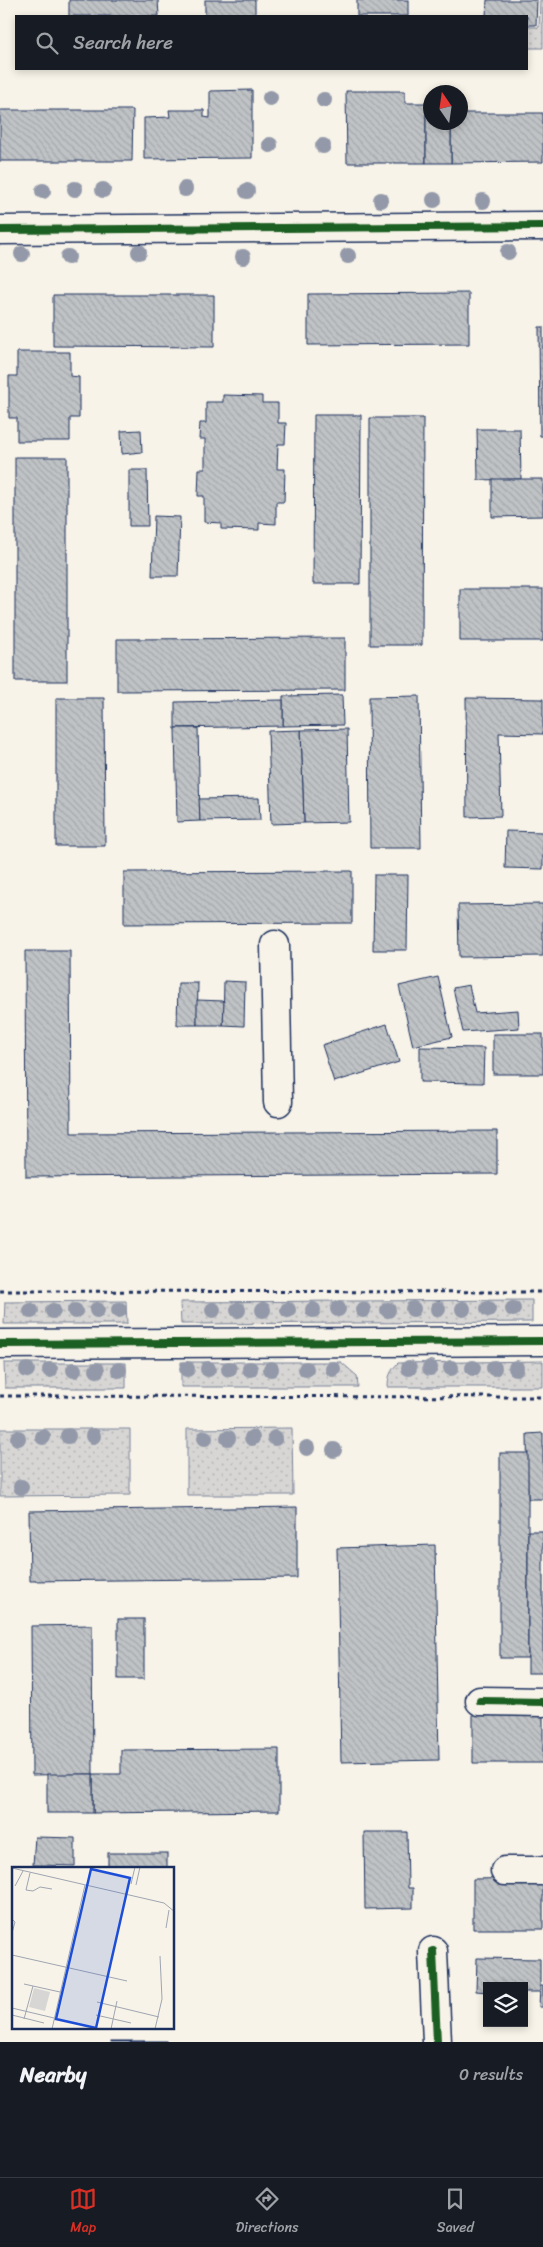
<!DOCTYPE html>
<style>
body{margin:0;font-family:Sriracha,sans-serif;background:#242831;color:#f1f3f6}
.controls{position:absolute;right:15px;bottom:15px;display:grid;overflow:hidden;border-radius:0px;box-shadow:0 2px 8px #0003}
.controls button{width:45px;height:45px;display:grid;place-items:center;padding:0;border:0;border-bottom:1px solid #363941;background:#171b24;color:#f1f3f6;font:25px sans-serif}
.compass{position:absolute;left:423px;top:85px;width:45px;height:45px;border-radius:50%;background:#171b24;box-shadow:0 2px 8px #0003;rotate:347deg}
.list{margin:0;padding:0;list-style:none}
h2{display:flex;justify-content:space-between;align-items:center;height:65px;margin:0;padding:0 20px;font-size:21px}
h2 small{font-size:16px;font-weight:400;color:#9ea1a6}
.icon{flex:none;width:28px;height:28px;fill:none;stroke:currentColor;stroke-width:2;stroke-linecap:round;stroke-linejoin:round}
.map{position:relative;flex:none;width:543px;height:2042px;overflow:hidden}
.search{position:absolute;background:#171b24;box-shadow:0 2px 8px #0003;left:15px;right:15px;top:15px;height:55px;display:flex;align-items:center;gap:12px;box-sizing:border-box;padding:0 18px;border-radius:0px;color:#9ea1a6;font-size:19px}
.sheet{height:135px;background:#171b24}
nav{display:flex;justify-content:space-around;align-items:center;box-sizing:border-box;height:70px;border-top:1px solid #363941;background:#171b24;font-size:14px;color:#9ea1a6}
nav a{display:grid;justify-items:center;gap:2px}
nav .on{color:#d93025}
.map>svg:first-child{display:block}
</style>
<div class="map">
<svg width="543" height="2042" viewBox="0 0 543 2042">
<defs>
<pattern id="grass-dots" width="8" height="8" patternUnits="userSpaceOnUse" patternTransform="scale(1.25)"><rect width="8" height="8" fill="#d7d6d4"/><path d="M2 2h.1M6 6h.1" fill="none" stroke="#b8b8b8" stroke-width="1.8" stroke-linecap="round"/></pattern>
<pattern id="building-back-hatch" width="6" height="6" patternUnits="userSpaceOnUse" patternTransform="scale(1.25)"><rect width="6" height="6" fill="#c0c3c5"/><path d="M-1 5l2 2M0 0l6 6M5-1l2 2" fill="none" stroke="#a4a8ac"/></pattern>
</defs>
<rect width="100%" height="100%" fill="#f7f3e8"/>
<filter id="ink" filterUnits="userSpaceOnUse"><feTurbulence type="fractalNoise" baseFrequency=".02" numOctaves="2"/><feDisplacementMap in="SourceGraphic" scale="10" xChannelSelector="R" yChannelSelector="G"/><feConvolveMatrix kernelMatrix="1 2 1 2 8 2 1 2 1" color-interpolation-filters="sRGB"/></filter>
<g filter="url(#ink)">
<g fill="url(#grass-dots)" stroke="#798299">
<polygon points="540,0 543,0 543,48 527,48 527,27 539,27"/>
<polygon points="532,1300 532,1322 181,1324 180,1302"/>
<polygon points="126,1301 127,1324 4,1324 5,1302"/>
<path d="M543 1361V1387H388C388 1377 390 1371 398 1363Z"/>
<polygon points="181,1362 341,1362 357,1376 358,1387 181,1387"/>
<polygon points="4,1363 126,1363 126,1388 5,1388"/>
<polygon points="292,1428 293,1495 187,1495 187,1429"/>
<polygon points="0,1429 130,1429 130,1495 0,1496"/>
</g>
<g fill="url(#building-back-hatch)" stroke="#1b2f5e">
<polygon points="69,0 158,0 159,16 69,16"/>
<rect x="205" y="0" width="50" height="16"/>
<rect x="357" y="0" width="51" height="16"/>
<polygon points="487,0 537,0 536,25 527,25 527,16 486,16"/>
<polygon points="252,90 252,158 144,159 144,118 170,117 169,110 204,110 204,117 210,118 210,91"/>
<polygon points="346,91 405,91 405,103 426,103 426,163 347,163"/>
<polygon points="0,110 133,110 132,161 0,161"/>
<polygon points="460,113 543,113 543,162 451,163 451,122 460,122"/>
<polygon points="426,114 430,114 430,122 451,122 451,163 426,163"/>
<polygon points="469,293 469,344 308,345 308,294"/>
<polygon points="53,295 214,295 214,347 53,346"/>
<polygon points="539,327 543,327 543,436 540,436"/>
<polygon points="17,352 70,352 70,376 79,377 79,418 70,418 70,441 17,441 17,418 9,418 9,376 17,376"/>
<polygon points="223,395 262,396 262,403 278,403 278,423 286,423 285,444 278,444 277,469 285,469 284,502 276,502 276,524 259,523 259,530 221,529 221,523 204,522 204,496 198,496 199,469 205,469 205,439 199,439 200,423 206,423 206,402 223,402"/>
<polygon points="314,415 361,415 360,584 313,584"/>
<polygon points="370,418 423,418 422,645 370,645"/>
<polygon points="477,429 520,429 521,479 478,480"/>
<polygon points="141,430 142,452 122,454 121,431"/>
<rect x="15" y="457" width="52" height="224"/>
<polygon points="129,470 147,470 148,526 129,526"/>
<polygon points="492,479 543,479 543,516 492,517"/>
<polygon points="154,516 180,517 178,576 152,576"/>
<rect x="460" y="589" width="83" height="52"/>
<polygon points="345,638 345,690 117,691 117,639"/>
<polygon points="342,695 343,725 283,726 283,696"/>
<polygon points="419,696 421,848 370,848 369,697"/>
<polygon points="56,698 104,698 105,846 56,846"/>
<polygon points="466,698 543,699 543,734 499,733 501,816 467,817"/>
<polygon points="283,700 283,726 175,728 175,702"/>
<polygon points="175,728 198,728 200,821 177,822"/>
<polygon points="347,729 349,822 304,823 301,730"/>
<polygon points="301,730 304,823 271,824 268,731"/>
<polygon points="259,798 260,820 200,821 199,799"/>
<polygon points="506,831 543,832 543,869 505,868"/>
<polygon points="352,871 352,923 124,924 124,872"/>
<polygon points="374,875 408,875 407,950 373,950"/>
<polygon points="543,904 543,956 459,957 458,905"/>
<polygon points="25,951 70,951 71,1133 497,1131 497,1174 26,1177"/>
<polygon points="438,977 452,1037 413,1046 399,986"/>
<polygon points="224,981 245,982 244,1026 223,1025"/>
<polygon points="178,983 198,983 197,1025 177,1025"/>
<polygon points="469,985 475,1013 518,1010 519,1028 463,1032 453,988"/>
<polygon points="197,1000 224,1001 223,1025 197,1025"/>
<polygon points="387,1024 399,1062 334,1082 322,1045"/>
<rect x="493" y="1034" width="50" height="40"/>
<polygon points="420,1047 484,1048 483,1083 420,1082"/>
<polygon points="543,1433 543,1499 528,1499 527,1434"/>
<rect x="500" y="1453" width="28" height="205"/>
<polygon points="297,1507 297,1578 30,1581 29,1511"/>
<rect x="528" y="1531" width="15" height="142"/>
<polygon points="435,1545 439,1760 341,1762 337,1548"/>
<rect x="118" y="1619" width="26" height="60"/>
<polygon points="92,1625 93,1774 32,1775 31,1626"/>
<polygon points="543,1712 543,1763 473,1763 473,1713"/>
<polygon points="279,1749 279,1811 93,1813 93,1774 121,1774 121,1750"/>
<rect x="47" y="1774" width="46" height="39"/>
<polygon points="364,1832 407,1832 408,1888 413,1888 413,1908 365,1909"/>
<polygon points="35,1837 75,1838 75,1866 33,1865"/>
<rect x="108" y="1853" width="59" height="15"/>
<polygon points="543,1878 543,1929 473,1929 473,1879"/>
<polygon points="477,1958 540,1959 540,1992 524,1992 524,1986 487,1986 487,1992 476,1991"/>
<polygon points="540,1986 543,1986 543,2007 539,2007"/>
<rect x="111" y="2041" width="55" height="1"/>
</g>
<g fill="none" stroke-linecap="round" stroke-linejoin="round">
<defs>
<g id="minor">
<polyline points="0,230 543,226"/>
<polyline points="275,945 278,1102"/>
<polyline points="0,1344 543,1341"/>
<polyline points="480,1701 543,1702"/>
<polyline points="505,1871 543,1871"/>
<polyline points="433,1951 437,2042"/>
</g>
</defs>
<use href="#minor" stroke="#1b2f5e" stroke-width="31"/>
<g stroke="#1b2f5e" stroke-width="3" stroke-dasharray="4 4" stroke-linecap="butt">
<polyline points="0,1291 543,1292"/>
<polyline points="0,1396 543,1397"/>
</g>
<use href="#minor" stroke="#f7f3e8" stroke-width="28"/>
<defs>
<g id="cycleway">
<polyline points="0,230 543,226"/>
<polyline points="0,1344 543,1341"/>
<polyline points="480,1701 543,1702"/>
<polyline points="433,1951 437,2042"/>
</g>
</defs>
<use href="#cycleway" stroke="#f7f3e8" stroke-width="11"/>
<use href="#cycleway" stroke="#1b5e20" stroke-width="8"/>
</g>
<g fill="#9399a9">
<circle cx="270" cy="98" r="8"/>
<circle cx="324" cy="100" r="8"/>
<circle cx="270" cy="145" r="8"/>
<circle cx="323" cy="146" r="8"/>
<circle cx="75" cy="189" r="8"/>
<circle cx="185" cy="189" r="8"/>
<circle cx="103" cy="190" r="8"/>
<circle cx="43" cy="191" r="8"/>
<circle cx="247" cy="191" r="8"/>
<circle cx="381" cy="200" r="8"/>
<circle cx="434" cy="200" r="8"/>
<circle cx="483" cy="201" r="8"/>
<circle cx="139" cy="252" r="8"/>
<circle cx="508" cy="252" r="8"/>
<circle cx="22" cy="254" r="8"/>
<circle cx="348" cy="256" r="8"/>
<circle cx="68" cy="257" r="8"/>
<circle cx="243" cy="257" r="8"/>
<circle cx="338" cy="1309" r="8"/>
<circle cx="413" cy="1309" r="8"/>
<circle cx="438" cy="1309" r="8"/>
<circle cx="463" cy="1309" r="8"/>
<circle cx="488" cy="1309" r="8"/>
<circle cx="513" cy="1309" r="8"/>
<circle cx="97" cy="1310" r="8"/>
<circle cx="119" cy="1310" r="8"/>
<circle cx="213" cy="1310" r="8"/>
<circle cx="238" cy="1310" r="8"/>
<circle cx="263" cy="1310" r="8"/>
<circle cx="288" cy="1310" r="8"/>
<circle cx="313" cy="1310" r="8"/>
<circle cx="363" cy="1310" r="8"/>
<circle cx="388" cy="1310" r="8"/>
<circle cx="31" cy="1311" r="8"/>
<circle cx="53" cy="1311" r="8"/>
<circle cx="75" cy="1311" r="8"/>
<circle cx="409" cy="1368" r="8"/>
<circle cx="430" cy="1368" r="8"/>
<circle cx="451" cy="1368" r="8"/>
<circle cx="473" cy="1368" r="8"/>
<circle cx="494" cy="1368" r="8"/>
<circle cx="516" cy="1368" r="8"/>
<circle cx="187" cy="1369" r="8"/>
<circle cx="208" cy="1369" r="8"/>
<circle cx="229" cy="1369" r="8"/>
<circle cx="250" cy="1369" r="8"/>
<circle cx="271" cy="1369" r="8"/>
<circle cx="306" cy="1369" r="8"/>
<circle cx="333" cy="1369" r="8"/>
<circle cx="27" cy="1370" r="8"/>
<circle cx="50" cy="1370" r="8"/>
<circle cx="74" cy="1370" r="8"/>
<circle cx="97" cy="1370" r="8"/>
<circle cx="119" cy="1370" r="8"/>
<circle cx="68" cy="1436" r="8"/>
<circle cx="93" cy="1436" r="8"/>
<circle cx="43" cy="1437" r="8"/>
<circle cx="18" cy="1438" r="8"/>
<circle cx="205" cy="1438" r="8"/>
<circle cx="228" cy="1438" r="8"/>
<circle cx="252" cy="1438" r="8"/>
<circle cx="275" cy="1438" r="8"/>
<circle cx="307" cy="1448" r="8"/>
<circle cx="334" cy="1450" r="8"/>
<circle cx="21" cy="1487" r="8"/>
</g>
</g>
<g transform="translate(12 1867)">
<rect width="162" height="162" fill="#f7f3e8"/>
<path d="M22 121 38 125 33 144 17 140Z" fill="#d7d6d4"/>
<path fill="none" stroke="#9fa5b1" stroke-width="1" d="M0 1 152 36 163 45M18 6 14 23 21 24 28 20 40 22M119 17 123 0M124 18 128 0M3 19 11 4M0 52 3 55 0 66M154 61 157 43M0 88 115 114M12 117 48 125M85 135 147 150M0 141 42 151M0 148 32 156M84 148 119 156M12 152 21 119M40 162 73 18M99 162 105 134M143 162 150 132 148 89"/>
<path fill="#1d4ed8" fill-opacity="0.15" stroke="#1d4ed8" stroke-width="2.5" d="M79 2 118 11 84 161 44 152Z"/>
<rect width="162" height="162" fill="none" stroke="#1b2f5e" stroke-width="2.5"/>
</g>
</svg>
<div class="controls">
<button><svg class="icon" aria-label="layers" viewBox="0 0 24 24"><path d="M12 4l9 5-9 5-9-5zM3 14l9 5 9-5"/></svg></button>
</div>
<svg class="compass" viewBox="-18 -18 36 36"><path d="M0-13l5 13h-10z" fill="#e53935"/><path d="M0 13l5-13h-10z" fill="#9ea1a6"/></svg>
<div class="search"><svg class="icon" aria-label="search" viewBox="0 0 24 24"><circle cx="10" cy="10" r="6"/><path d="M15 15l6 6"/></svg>Search here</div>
</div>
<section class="sheet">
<h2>Nearby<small>0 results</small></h2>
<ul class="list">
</ul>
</section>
<nav>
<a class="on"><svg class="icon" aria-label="map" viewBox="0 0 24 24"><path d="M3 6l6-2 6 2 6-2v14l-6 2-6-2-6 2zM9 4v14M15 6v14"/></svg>Map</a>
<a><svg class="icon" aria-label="directions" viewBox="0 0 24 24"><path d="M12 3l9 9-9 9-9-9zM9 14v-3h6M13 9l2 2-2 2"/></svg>Directions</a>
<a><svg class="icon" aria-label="saved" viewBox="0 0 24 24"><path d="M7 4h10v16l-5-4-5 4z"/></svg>Saved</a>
</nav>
